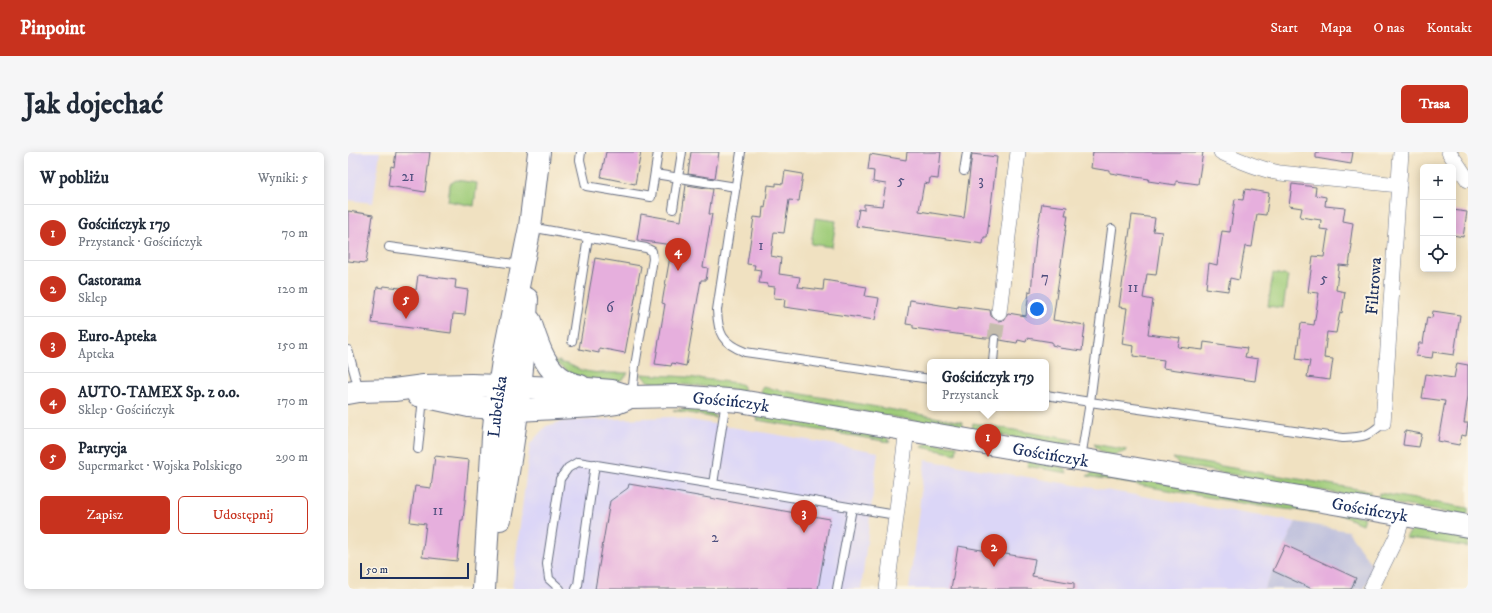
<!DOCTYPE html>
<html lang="pl">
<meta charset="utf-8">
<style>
body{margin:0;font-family:"IM FELL DW Pica",serif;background:#f6f6f7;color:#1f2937}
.controls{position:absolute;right:12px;top:12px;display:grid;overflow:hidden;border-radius:6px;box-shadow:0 2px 10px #0003}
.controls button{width:36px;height:36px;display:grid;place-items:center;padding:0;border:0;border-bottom:1px solid #e0e1e3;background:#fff;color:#1f2937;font:20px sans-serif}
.scale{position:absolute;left:12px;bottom:10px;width:109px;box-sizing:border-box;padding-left:4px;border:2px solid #1b2f5e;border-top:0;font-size:11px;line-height:14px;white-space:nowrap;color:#1b2f5e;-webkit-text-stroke:3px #fcf5e5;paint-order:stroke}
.you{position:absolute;left:689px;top:157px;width:14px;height:14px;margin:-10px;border:3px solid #fff;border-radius:50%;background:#1a73e8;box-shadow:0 0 0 6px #1a73e833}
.badge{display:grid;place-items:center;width:26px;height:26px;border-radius:50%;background:#c8321e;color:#fff;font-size:13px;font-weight:700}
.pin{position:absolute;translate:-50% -33px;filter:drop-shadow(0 1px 2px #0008)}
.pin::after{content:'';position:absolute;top:21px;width:14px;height:12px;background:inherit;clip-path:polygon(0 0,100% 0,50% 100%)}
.popup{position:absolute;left:579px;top:207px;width:122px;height:52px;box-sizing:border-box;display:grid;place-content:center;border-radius:6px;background:#fff;filter:drop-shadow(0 1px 3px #0005);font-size:13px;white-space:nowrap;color:#747a83}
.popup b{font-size:15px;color:#1f2937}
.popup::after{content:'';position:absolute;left:50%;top:100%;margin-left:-8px;border:8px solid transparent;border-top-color:#fff}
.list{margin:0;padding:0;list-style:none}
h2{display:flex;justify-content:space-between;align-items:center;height:52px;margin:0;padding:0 16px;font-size:17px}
h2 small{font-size:13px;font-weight:400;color:#747a83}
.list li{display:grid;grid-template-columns:26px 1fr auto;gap:12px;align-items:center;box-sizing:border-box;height:56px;padding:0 16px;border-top:1px solid #e0e1e3}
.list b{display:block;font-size:15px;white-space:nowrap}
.list p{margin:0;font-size:13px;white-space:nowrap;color:#747a83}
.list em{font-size:13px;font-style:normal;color:#747a83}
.actions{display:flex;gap:8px;padding:12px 16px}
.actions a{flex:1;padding:9px 0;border:1px solid #c8321e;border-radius:6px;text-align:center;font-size:14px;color:#c8321e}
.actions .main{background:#c8321e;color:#fff}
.icon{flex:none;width:22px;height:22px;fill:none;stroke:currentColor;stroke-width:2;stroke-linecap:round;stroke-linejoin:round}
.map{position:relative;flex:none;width:1120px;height:437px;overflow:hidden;border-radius:6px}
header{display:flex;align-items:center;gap:24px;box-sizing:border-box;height:56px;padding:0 20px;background:#c8321e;color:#fff}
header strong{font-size:19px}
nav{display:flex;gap:22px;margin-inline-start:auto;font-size:14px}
.intro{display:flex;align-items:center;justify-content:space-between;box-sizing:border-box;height:96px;padding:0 24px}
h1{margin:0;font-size:28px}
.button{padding:10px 18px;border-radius:6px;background:#c8321e;color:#fff;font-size:14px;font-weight:700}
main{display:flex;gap:24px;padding:0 24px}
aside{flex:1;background:#fff;border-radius:6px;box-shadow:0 2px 10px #0003}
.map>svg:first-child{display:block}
</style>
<header>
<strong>Pinpoint</strong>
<nav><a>Start</a><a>Mapa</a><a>O nas</a><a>Kontakt</a></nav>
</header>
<div class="intro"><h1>Jak dojechać</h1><a class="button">Trasa</a></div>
<main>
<aside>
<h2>W pobliżu<small>Wyniki: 5</small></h2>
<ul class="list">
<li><span class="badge">1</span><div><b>Gościńczyk 179</b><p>Przystanek · Gościńczyk</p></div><em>70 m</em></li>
<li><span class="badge">2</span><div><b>Castorama</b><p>Sklep</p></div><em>120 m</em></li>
<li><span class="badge">3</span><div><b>Euro-Apteka</b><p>Apteka</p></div><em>150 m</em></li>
<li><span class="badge">4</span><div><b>AUTO-TAMEX Sp. z o.o.</b><p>Sklep · Gościńczyk</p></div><em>170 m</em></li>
<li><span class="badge">5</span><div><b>Patrycja</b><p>Supermarket · Wojska Polskiego</p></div><em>290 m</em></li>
</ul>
<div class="actions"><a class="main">Zapisz</a><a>Udostępnij</a></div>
</aside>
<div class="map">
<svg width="1120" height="437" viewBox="0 0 1120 437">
<rect width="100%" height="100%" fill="#fcf5e5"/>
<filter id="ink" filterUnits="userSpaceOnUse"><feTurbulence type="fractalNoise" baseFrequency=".025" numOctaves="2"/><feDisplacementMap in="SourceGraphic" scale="8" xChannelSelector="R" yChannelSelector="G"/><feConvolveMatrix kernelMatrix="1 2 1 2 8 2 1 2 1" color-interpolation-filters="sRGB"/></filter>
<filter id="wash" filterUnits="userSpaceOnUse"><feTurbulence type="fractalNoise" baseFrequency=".012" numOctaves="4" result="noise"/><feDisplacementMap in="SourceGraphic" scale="16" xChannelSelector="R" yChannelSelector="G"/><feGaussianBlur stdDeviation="0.9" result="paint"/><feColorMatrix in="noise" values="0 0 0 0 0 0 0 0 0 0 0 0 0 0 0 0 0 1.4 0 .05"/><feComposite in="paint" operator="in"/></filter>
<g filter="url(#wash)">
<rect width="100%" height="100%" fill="#f0e1c1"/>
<g fill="#dbd6f7">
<polygon points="0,0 32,0 25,51 0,48"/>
<polygon points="325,265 530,300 513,437 164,437 182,292 198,274 216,269"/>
<polygon points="577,308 948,370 916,437 561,437"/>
</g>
<polygon fill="#c1c2dd" points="948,370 1000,379 1026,416 1016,437 916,437"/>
<g fill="#9fcc79" stroke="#5d7e6c">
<polygon points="108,28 129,31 126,54 100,49 102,32"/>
<polygon points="467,66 488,69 484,95 463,92"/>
<polygon points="925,121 940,124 935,156 920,154"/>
<path d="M212 209V211C221 211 225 215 233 218 248 222 265 221 280 221L275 227 270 229H252L226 224 206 210Z"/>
<polygon points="293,222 339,225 389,231 394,233 396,238 395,240 352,234 302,230 296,226"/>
<polygon points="414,235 615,270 614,277 413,242"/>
<path d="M325 258C338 258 362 253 368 266Z"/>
<polygon points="410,260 538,285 542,290 409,268"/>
<polygon points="625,271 726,288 716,294 624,278"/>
<polygon points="580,291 609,294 608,302 573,295"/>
<path d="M746 292 779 298 778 299C765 305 755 305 746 292Z"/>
<polygon points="681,306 717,316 719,321 679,314"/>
<polygon points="825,306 1022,339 1021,347 831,313"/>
<polygon points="747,319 1016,365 1014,372 992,363 910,354 739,324"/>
<polygon points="1031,341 1120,356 1120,364 1030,349"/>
<polygon points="1072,375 1120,382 1120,395 1077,388 1057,386 1065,377"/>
</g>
<g id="blocks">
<g fill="#e6afdd">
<polygon points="48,0 82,0 77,40 40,34 43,14 46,15"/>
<polygon points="258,0 293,0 287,32 253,25"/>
<polygon points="343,0 371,0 367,26 340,22"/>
<polygon points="559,0 593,0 590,27 582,26 581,32 576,31 571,59 616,66 624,2 649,5 639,85 636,85 635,92 508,74 511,57 516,58 516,52 534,54 538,32 525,30 526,19 520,18 522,2 558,8"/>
<polygon points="745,0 855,0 850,32 828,29 828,33 800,29 801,27 762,21 762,19 743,16"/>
<polygon points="968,0 1005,0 1003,12 968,6"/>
<polygon points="437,19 455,22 451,49 441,48 436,81 426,80 423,104 433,106 431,122 452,125 450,135 475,138 476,128 519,135 517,144 531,146 527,168 436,155 437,147 426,146 427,135 419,134 420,132 411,131 413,118 406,117 407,113 399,112 406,65 414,66 415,55 417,56 420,33 428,34 428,31 435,32"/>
<polygon points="944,32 968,35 967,43 978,45 977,54 997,56 995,69 1005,71 1002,93 1004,93 1001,114 991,113 988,138 997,140 994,161 992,160 988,181 979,180 976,206 985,207 982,228 959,225 962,209 948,207 953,171 966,173 971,141 960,140 965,104 976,105 980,78 972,77 973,68 952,65 954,56 941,54"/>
<polygon points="338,33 365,37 361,62 364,62 355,115 360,116 358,128 353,128 338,214 324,211 323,214 307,212 317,152 314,151 324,93 289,88 293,62 333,69"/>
<polygon points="897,37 921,41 918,63 909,62 904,95 897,94 891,128 882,126 880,139 858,136 861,111 869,113 874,79 882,80 887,47 895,48"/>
<polygon points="694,52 719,55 717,63 720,63 705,168 737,173 734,199 711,196 712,195 704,193 704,190 679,186 678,190 670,188 669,191 652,188 652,184 648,182 644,182 642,186 637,186 565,176 565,173 558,172 562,148 610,156 610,154 642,158 643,164 650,169 655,168 660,161 678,164 681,139 683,140 688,85"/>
<polygon points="1105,58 1119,60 1115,85 1105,83"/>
<polygon points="0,59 25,63 18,111 0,109"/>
<polygon points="784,63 807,66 805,79 814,80 808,123 799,122 795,146 805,148 800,182 832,186 830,195 855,198 856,190 899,196 897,205 910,207 907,229 815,216 816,208 785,204 786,194 774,192 779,156 771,155"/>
<polygon points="247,106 293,114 277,201 251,196 251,201 231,197"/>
<polygon points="70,123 108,128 107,136 120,138 117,163 105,162 103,181 24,171 29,135 35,136 36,134 68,138"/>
<polygon points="1085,159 1112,163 1106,203 1085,200 1084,206 1068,204 1071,191 1075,191 1079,165 1084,166"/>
<polygon points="1109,211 1120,213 1120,244 1116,271 1120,271 1118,284 1113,283 1111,293 1090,289 1097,249 1074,246 1078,222 1106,226"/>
<polygon points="1057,279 1074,282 1071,295 1055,293"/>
<polygon points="87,304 121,308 117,349 115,368 113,368 109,409 74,405 78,372 62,370 67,334 83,336"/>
<polygon points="281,332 482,367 470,437 247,437 262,349 280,336"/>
<polygon points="937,393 1008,426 1003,437 964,437 925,419"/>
<polygon points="610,394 687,407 684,424 726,431 726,437 603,437"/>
</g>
</g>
</g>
<g filter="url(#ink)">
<use href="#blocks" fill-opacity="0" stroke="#666d81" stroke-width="1"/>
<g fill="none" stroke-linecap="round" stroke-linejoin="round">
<polyline stroke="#c5bdad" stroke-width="15" stroke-dasharray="15 8" stroke-linecap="butt" points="647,187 651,160"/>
<defs>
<g id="lane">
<polyline points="233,0 232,8 238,34 303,45 310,0"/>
<path d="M393 0 369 158C370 182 374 191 397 200L582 227"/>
<polyline points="616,19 619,0"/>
<polyline points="307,22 388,35"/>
<polyline points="325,57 334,0"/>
<polyline points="182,75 298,96 304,99 305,107 287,214 284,244"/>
<path d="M764 77 742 250 995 286C1015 285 1020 285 1035 271"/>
<polyline points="41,95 174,113"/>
<polyline points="224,189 240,85"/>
<polyline points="0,198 11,238"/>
<polyline points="645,210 647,187"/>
<polyline points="698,243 742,250 733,306"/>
<polyline points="70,297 75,245"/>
<polyline points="365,332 378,249"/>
<polyline points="212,437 201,427 199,412 212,327 220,316 230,310 365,332 548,363"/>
<polyline points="228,437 230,433 247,312"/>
<polyline points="489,437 504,356"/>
</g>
<g id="street">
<path d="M873 0C892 9 911 17 932 21L1051 33"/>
<polyline points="1101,0 1120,28"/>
<polyline points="651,160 670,0"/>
<polyline points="1035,271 1053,0"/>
<polyline points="539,437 559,277"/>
<polyline points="1023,437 1048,386 1056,362"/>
</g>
<g id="secondary">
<path d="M182 169C189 190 196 218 218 229 222 231 228 233 232 234"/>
<path id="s1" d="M0 241 11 239 46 238 76 234 123 233 239 237 264 239 284 245 330 244 392 249 1120 374"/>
<polyline points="70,243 121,254 169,258 247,254 268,251 278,247"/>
<path d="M152 367C165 294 176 222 179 147"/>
<path id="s2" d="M136 437 145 285 148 256 155 209 182 75 191 0"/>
</g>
</defs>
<use href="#lane" stroke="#666d81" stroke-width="10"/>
<use href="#street" stroke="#666d81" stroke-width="16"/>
<use href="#secondary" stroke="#666d81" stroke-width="24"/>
<use href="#lane" stroke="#fff" stroke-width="8"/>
<use href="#street" stroke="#fff" stroke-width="15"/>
<use href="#secondary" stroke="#fff" stroke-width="22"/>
</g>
</g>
<g text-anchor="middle" stroke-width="4" stroke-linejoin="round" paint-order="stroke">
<g font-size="15" fill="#4e4f7e">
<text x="60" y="29">21</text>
<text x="553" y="33">5</text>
<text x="633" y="33">3</text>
<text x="413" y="98">1</text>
<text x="697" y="130">7</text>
<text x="976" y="131">5</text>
<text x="785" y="140">11</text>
<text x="262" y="160">6</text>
<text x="90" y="363">11</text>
<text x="367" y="390">2</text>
</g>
<g font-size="17" fill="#1b2f5e" stroke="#fcf5e5">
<text transform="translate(1025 134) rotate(-86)" y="6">Filtrowa</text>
<text dy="6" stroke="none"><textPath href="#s1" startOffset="385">Gościńczyk</textPath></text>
<text dy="6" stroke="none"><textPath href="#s2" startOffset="183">Lubelska</textPath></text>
<text dy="6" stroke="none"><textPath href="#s1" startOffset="709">Gościńczyk</textPath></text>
<text dy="6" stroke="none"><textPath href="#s1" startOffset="1033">Gościńczyk</textPath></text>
</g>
</g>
</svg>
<div class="controls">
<button>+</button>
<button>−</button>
<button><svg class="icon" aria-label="locate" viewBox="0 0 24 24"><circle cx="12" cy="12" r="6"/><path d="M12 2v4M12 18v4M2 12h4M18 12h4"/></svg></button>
</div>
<div class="scale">50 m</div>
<div class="you"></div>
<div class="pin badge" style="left:640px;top:305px">1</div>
<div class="popup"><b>Gościńczyk 179</b>Przystanek</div>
<div class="pin badge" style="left:646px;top:415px">2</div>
<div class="pin badge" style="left:456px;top:381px">3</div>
<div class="pin badge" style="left:330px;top:119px">4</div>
<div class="pin badge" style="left:58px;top:167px">5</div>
</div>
</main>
